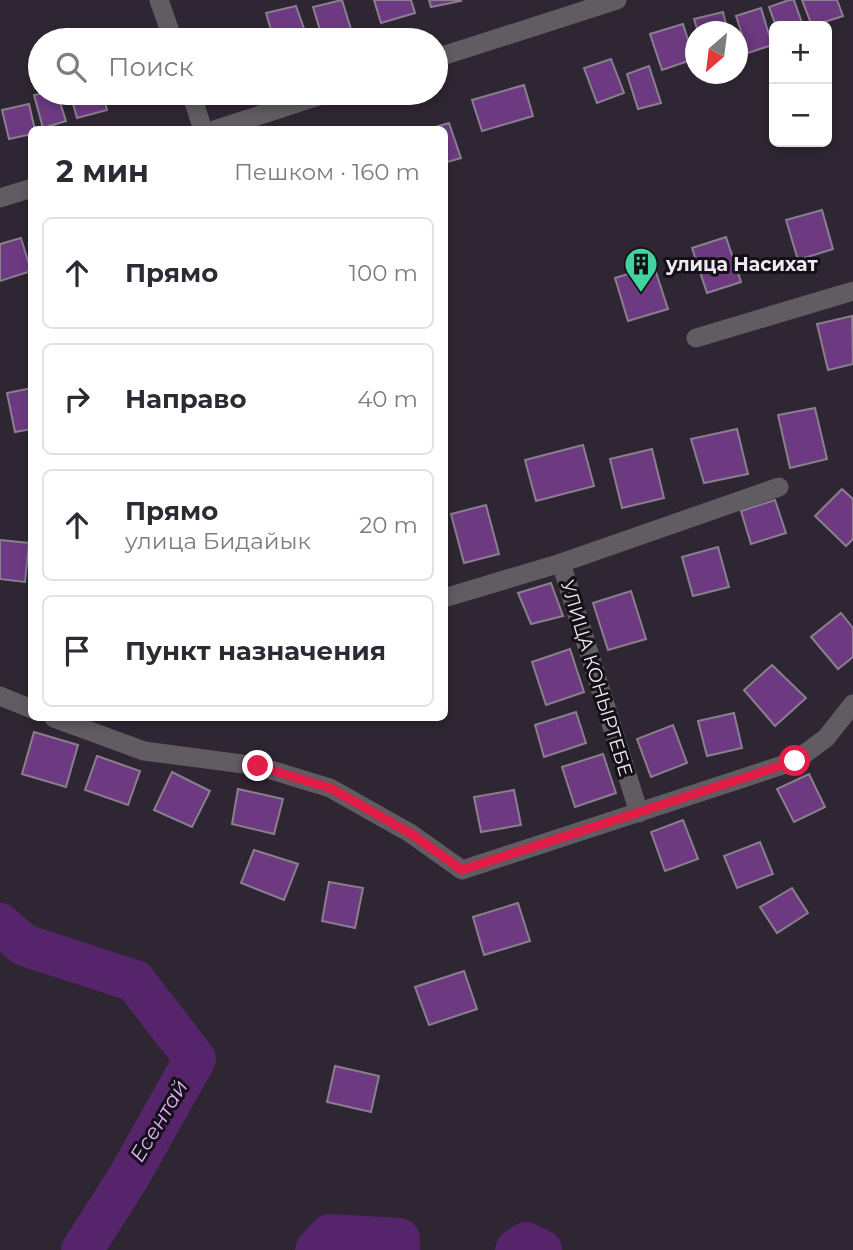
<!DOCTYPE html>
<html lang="ru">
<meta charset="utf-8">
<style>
body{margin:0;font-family:Montserrat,sans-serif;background:#f2f2f3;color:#2b2b33}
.controls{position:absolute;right:21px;top:21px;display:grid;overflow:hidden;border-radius:10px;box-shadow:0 4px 10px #0003}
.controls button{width:63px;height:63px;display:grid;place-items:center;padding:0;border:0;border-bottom:2px solid #e1e1e2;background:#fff;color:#2b2b33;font:35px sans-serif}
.compass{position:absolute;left:685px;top:21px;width:63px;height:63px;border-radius:50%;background:#fff;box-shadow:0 4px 10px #0003;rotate:208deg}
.stop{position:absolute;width:21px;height:21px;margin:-16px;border:5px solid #e11d48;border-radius:50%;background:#fff}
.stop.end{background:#e11d48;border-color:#fff;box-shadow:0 2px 7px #0008}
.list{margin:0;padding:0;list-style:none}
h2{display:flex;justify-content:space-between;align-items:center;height:91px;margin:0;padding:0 28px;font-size:30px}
h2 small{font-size:23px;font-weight:400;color:#7c7c81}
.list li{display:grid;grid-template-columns:46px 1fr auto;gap:21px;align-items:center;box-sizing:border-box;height:112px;margin:0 14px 14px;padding:0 14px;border:2px solid #e1e1e2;border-radius:10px}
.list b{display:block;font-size:26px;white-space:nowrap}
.list p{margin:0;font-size:23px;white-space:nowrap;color:#7c7c81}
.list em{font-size:23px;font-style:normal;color:#7c7c81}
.icon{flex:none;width:38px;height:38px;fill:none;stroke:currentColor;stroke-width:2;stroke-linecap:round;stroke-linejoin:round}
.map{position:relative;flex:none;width:853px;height:1250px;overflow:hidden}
.search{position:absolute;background:#fff;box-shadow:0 4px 10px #0003;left:28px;top:28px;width:420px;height:77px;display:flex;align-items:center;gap:18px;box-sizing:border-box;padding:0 24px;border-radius:38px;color:#7c7c81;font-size:26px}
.panel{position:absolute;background:#fff;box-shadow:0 4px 10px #0003;left:28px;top:126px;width:420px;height:595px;border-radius:10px}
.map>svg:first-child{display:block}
</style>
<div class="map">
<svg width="853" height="1250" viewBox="0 0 853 1250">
<rect width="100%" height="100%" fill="#2e2632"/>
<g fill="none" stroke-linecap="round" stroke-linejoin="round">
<g stroke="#56246a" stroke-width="42">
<polyline points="0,924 24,945 135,981 195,1059 128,1178 82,1250"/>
<polyline points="316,1250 330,1235 399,1239 399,1250"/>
<polyline points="516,1250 526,1243 541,1250"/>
</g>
</g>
<g fill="#6d3a82" stroke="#897f8d" stroke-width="2">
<polygon points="342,0 354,39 323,40 313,7"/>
<polygon points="374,0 411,0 415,13 381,23"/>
<polygon points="429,0 460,0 461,1 431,7"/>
<polygon points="789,0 794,0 803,26 776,26 769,7"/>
<polygon points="802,0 837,0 843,16 812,26"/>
<polygon points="296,6 308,40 274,40 266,13"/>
<polygon points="761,8 772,45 748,53 736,16"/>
<polygon points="723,12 728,32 698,32 694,19"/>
<polygon points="683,24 694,59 662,70 650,34"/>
<polygon points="611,59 624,93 597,103 584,68"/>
<polygon points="649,66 661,103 638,109 627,74"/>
<polygon points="524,85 533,116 482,131 472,100"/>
<polygon points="44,93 57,93 66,121 43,128 34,95"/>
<polygon points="70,93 103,93 107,110 77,118"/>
<polygon points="125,93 154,93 127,101"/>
<polygon points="29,104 35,130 32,130 32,134 9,139 2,110"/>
<polygon points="449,123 461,158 444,163 444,130 425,130"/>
<polygon points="822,210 833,249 798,260 786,220"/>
<polygon points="726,237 741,282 707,293 692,248"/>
<polygon points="21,238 31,271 0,281 0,244"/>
<polygon points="654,266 668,309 628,321 615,278"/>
<polygon points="852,316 853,364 828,370 817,324"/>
<polygon points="32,388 32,429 15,432 7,393"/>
<polygon points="815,408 827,459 790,468 778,415"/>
<polygon points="737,429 748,474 704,483 691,439"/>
<polygon points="583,445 594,486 536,501 525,460"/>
<polygon points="652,449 664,498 622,508 610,459"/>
<polygon points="842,489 853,499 853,539 846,546 815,516"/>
<polygon points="775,500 786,533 751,544 741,511"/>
<polygon points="486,505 499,554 464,563 451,514"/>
<polygon points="0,540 29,543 25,582 0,579"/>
<polygon points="718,547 729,587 693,596 682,557"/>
<polygon points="551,583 563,616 531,624 518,593"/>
<polygon points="631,591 646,639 608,650 593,603"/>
<polygon points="841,613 853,628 853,657 838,669 811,637"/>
<polygon points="570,649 584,692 546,705 532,662"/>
<polygon points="772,665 806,698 775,726 744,690"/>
<polygon points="576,712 586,743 544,757 535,725"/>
<polygon points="734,713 742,748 707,756 698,721"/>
<polygon points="673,725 687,763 651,777 637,739"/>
<polygon points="34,732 78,745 66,787 22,774"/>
<polygon points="603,754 616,793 575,807 562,767"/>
<polygon points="97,756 140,771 128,805 85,790"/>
<polygon points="172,772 210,791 192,827 154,810"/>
<polygon points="809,774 825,807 794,822 777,789"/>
<polygon points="238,789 283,799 274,834 232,824"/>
<polygon points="514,790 521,825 481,832 474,797"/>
<polygon points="683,820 698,859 665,871 651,832"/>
<polygon points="760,842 773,874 737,888 724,856"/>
<polygon points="254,850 298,864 284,900 241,883"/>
<polygon points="329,882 363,888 355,928 322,921"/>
<polygon points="792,888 808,913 777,933 760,907"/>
<polygon points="518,903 530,941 484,955 473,917"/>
<polygon points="464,971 477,1009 429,1025 415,987"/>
<polygon points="335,1066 379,1076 371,1112 327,1102"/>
</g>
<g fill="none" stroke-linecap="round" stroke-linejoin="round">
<g stroke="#605c62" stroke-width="19">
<polyline points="159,0 173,40"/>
<polyline points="436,58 617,0"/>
<polyline points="191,93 203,130"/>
<polyline points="214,130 328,93"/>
<polyline points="0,198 32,188"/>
<polyline points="696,338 853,291"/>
<polyline points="444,598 561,563"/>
<polyline points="0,696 32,709"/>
<polyline points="54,718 144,751 258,766 330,788 410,833 462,870 795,761 826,738 853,704"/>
<polyline points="639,813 561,563 779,487"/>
</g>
</g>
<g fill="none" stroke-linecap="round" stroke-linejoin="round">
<polyline stroke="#e11d48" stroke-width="9" points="258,766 330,788 410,833 462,870 795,761"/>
</g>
<defs>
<symbol id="building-pin" viewBox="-11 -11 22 30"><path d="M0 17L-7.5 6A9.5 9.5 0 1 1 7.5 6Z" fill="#42d4a0" stroke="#141116"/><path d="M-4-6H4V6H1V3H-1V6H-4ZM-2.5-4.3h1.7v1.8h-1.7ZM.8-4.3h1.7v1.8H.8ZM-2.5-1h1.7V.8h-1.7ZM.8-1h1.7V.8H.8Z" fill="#111"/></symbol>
</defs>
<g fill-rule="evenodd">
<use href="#building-pin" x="622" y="245" width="38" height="52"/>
</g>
<g text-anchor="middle" stroke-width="6" stroke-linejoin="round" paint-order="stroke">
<g font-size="19" font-weight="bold" fill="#efe9f1" stroke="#141116" text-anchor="start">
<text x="666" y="271">улица Насихат</text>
</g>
<g font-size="19" fill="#efe9f1" stroke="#141116">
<text transform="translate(597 678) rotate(73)" y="7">УЛИЦА КОНЫРТЕБЕ</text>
</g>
<g font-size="21" font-style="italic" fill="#e2abfb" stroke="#141116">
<text transform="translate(159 1121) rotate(-59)" y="7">Есентай</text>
</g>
</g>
</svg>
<div class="controls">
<button>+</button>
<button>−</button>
</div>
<svg class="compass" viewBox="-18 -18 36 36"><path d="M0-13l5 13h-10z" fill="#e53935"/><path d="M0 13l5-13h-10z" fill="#7c7c81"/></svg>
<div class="stop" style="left:795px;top:761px"></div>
<div class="stop end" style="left:258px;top:766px"></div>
<div class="search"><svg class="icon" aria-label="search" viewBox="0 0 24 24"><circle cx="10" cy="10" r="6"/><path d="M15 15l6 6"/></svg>Поиск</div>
<section class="panel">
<h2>2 мин<small>Пешком · 160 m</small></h2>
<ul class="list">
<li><svg class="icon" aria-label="ahead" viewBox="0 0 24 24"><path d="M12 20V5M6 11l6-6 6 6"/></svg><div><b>Прямо</b></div><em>100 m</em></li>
<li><svg class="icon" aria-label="right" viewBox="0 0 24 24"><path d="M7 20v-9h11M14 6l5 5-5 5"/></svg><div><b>Направо</b></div><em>40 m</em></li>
<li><svg class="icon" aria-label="ahead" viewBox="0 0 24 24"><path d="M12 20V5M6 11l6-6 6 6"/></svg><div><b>Прямо</b><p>улица Бидайык</p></div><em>20 m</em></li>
<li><svg class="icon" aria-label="arrive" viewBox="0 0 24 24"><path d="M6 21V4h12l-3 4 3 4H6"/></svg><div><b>Пункт назначения</b></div></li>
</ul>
</section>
</div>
